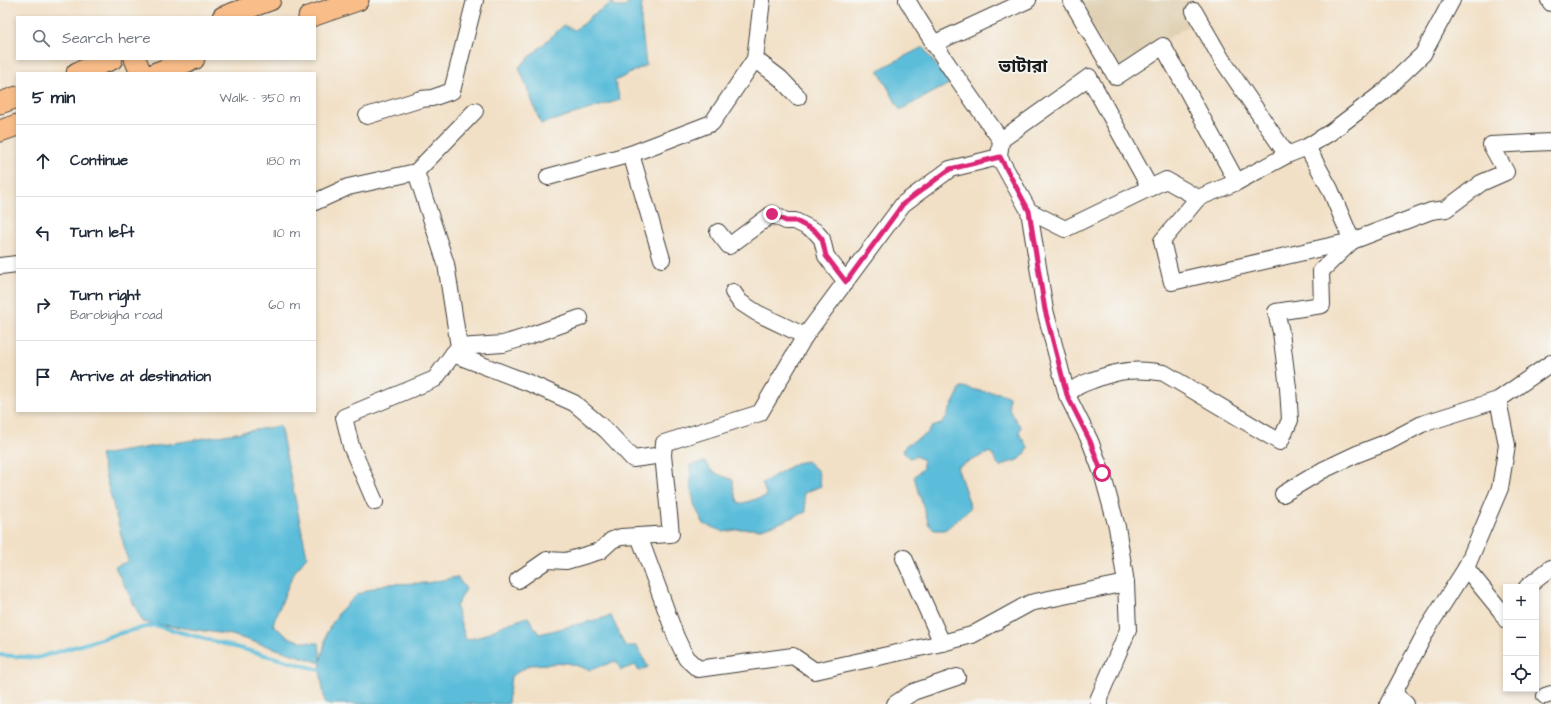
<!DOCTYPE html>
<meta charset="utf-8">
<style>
body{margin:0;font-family:"Architects Daughter","Noto Sans Bengali",sans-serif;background:#f2f2f3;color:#1f2937}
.controls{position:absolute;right:12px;bottom:12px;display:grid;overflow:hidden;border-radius:0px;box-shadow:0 2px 6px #0003}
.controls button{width:36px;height:36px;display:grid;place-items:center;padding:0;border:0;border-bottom:1px solid #e0e1e3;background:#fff;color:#1f2937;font:20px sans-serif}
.stop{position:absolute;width:12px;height:12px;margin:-9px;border:3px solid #db2777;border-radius:50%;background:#fff}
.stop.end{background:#db2777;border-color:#fff;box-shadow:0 1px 4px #0008}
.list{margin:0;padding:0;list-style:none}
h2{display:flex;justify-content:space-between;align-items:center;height:52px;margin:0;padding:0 16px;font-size:17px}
h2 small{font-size:13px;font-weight:400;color:#747a83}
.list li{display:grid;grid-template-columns:26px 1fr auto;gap:12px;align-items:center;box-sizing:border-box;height:72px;padding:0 16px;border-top:1px solid #e0e1e3}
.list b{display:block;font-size:15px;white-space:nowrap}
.list p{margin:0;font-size:13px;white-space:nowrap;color:#747a83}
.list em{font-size:13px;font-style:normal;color:#747a83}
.icon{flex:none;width:22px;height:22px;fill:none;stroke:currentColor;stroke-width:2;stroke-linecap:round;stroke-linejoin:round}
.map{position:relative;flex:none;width:1551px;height:704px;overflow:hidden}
.search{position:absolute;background:#fff;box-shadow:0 2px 6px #0003;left:16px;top:16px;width:300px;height:44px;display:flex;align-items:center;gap:10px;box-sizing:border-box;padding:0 14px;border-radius:0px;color:#747a83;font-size:15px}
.panel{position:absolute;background:#fff;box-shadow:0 2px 6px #0003;left:16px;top:72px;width:300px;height:340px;border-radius:0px}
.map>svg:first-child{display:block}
</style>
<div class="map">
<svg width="1551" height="704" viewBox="0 0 1551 704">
<rect width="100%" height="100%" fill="#f6f6f2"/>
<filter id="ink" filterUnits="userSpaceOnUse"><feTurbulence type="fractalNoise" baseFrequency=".025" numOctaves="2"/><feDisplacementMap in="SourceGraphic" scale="8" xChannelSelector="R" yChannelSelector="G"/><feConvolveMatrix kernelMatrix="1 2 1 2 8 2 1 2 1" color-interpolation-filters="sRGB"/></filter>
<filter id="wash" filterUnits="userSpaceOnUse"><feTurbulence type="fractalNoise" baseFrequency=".012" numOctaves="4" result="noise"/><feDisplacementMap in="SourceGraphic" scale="16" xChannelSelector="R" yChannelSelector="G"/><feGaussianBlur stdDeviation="0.9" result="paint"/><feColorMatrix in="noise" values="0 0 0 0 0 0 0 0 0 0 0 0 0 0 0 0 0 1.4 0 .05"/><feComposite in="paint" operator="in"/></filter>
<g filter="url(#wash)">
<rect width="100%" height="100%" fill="#f2e0c6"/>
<polygon fill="#e0d1b4" points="1077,0 1192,0 1188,26 1116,70"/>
<g fill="#5bbdda" stroke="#3c6c7b">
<polygon points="631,0 642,0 641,21 646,65 615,81 620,100 541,124 519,67 564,25 574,30 585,23 591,16 613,2 615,7 625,7"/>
<polygon points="923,47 949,84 900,110 878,70"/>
<path d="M961 387C968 387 974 390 980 391 991 393 1000 391 1009 397 1008 406 1009 412 1015 419 1017 423 1019 423 1021 427L1019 432 1021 437 1028 447C1023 464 1011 459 1000 467L990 452 957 467 969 502 970 509 945 530H935L929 525 914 477 923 468V460L916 456 909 458 903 452 906 445 927 434 932 427 941 424 947 416Z"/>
<path d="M280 426 307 556 293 574 273 624C288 640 298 642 319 643L321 661 327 632 339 612 358 594 385 584 427 583 457 577 466 589 456 607 466 640 482 636 506 624 528 617 539 634 611 616 625 646H637L648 667 639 671 635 665 621 670 616 661 590 670 568 663 530 665 511 676 508 704H325L320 670 321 663 232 635 143 622 115 567 128 561 100 455Z"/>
<polygon points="807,461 818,471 821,486 804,493 806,512 777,524 761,529 742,529 724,532 704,524 695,507 691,490 690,465 705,462 713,472 733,480 734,491 739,504 767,496 762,483 796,463"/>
</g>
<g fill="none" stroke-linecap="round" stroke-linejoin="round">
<polyline stroke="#5bbdda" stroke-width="4" points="0,655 37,658 124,632 154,625 320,670"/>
</g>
</g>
<g filter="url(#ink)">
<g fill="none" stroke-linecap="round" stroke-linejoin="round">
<defs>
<g id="minor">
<path d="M907 0C936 49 968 94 1001 140L999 157 1029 211 1065 229 1166 180 1198 198"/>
<polyline points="1071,0 1116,77 1163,46 1237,182"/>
<polyline points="1452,0 1423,54 1382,93 1331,132 1307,147 1287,155 1237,182 1198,198 1162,241 1172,282 1352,241 1431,211 1446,209 1481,183 1506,172 1491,145 1551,142"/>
<polyline points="1549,0 1551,3"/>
<polyline points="1194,11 1221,58 1287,155"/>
<polyline points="933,44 1028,0"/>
<polyline points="755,59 780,78 798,97"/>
<polyline points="367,116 421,99 432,98 452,91 475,0"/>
<polyline points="1001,140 1089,77 1150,188"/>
<polyline points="631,154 662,259"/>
<polyline points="416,172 446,264 459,347 453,354"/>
<polyline points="548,177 631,154 712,123 755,59 762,0"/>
<polyline points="315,202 348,187 416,172 475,111"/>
<polyline points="1029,211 1045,310 1067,395 1090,441 1102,473 1117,527 1126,583 1128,630 1098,700 1100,704"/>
<polyline points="718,232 729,246 772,214 786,221 795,221 815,231 822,239 826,256 846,282"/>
<polyline points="0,266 17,264"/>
<polyline points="733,292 740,302 757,313 805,336"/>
<polyline points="459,347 503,344 529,336 580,318"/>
<path d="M1067 395C1076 386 1082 384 1093 380 1119 370 1137 368 1164 373L1280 442 1290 420 1288 388 1281 332 1276 312 1322 305 1321 271 1352 241 1330 189 1307 147"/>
<polyline points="1283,494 1323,470 1357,454 1388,442 1422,424 1498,400"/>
<polyline points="375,502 351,446 344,417 435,379 453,354 529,383 574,403 607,431 633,459 663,455 664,443 760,413 805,336 903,204 950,169 999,157"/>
<polyline points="639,536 676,637 686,658 698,669 793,656 815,671 942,643 904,558"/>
<polyline points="1466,568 1501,611 1506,620"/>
<polyline points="518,580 547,560 566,561 600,551 612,540 621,537 671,534 663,455"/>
<polyline points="1527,587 1551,568"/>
<polyline points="942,643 972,635 1030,603 1126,583"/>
<polyline points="1393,693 1406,704"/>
<polyline points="1545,696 1551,694"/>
<polyline points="895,704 913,692 957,677"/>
<polyline points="1388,704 1429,626 1466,568 1500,488 1507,445 1498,400 1551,363"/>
</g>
<g id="major">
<polyline points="223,17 270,0"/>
<polyline points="309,17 358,0"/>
<polyline points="135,59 141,73"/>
<polyline points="77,73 112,59"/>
<polyline points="156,73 194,59"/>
<polyline points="0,103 17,97"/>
<polyline points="0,131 17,125"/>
</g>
</defs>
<use href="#minor" stroke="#3c3936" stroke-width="18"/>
<use href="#major" stroke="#3c3936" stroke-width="23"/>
<use href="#minor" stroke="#fff" stroke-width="16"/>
<use href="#major" stroke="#f8bd89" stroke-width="21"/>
</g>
</g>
<g fill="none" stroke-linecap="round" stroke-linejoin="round" filter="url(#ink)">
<polyline stroke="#db2777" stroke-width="5" points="772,214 786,221 796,221 815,231 822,239 826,256 846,282 903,204 950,169 1000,157 1029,211 1045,310 1067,395 1090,441 1102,473"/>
</g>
<g text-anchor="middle" stroke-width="3.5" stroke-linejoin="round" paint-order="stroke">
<g font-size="18" font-weight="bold" fill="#1c1c1c" stroke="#f6f6f2">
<text x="1023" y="72">ভাটারা</text>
</g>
</g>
</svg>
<div class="controls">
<button>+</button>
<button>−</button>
<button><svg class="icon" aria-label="locate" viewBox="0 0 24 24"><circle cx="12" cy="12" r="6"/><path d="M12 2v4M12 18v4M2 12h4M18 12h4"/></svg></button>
</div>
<div class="stop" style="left:1102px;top:473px"></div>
<div class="stop end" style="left:772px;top:214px"></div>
<div class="search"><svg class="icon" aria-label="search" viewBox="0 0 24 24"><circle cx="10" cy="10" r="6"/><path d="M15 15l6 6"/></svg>Search here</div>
<section class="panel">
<h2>5 min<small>Walk · 350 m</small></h2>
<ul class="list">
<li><svg class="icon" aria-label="ahead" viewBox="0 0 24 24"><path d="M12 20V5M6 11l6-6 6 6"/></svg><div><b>Continue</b></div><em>180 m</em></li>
<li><svg class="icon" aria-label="left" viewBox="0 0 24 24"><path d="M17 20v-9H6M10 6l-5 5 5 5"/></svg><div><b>Turn left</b></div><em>110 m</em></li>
<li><svg class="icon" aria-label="right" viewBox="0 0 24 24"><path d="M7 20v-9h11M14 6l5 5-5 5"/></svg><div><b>Turn right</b><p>Barobigha road</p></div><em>60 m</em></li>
<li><svg class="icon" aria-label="arrive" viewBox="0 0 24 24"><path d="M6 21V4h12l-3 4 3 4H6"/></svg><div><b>Arrive at destination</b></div></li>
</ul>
</section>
</div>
